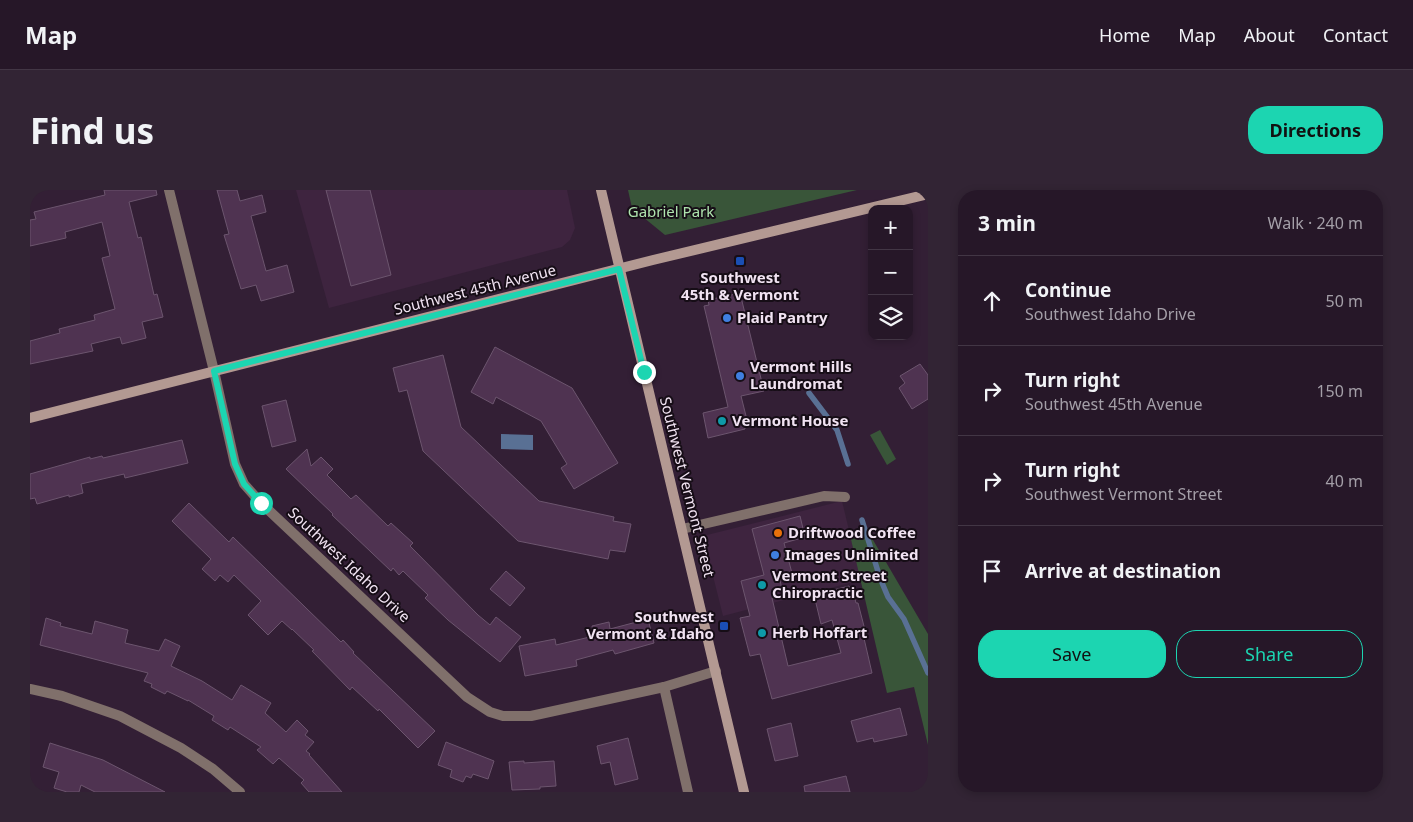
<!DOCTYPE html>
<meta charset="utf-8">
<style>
body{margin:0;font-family:"Noto Sans",sans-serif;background:#322434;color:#f1f3f6}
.controls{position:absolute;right:15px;top:15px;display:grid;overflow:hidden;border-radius:10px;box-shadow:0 2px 8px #0003}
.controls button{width:45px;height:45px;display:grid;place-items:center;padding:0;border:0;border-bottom:1px solid #423645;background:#261728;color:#f1f3f6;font:25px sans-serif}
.stop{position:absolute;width:15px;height:15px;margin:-11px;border:4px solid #1cd5b1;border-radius:50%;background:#fff}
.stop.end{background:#1cd5b1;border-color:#fff;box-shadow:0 1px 5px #0008}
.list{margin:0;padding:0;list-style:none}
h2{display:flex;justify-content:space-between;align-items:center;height:65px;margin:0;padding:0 20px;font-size:21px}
h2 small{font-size:16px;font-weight:400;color:#a49fa8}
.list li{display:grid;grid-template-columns:32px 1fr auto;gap:15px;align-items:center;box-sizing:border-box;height:90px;padding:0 20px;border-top:1px solid #423645}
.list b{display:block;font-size:19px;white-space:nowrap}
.list p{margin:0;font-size:16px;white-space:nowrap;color:#a49fa8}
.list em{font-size:16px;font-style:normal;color:#a49fa8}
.actions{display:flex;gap:10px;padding:15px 20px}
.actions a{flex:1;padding:11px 0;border:1px solid #1cd5b1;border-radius:20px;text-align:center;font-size:18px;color:#1cd5b1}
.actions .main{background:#1cd5b1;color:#111}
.icon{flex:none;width:28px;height:28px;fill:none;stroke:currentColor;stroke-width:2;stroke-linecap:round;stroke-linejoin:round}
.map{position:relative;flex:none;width:898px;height:602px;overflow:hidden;border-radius:20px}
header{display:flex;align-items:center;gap:30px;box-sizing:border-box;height:70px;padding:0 25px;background:#261728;border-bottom:1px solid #423645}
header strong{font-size:24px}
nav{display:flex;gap:28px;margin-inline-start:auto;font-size:18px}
.intro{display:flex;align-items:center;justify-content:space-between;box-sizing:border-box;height:120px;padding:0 30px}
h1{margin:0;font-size:35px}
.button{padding:12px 22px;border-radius:20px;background:#1cd5b1;color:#111;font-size:18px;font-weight:700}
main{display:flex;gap:30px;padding:0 30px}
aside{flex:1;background:#261728;border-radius:20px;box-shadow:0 2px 8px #0003}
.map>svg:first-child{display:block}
</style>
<header>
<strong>Map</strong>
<nav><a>Home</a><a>Map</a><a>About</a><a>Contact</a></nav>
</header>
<div class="intro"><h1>Find us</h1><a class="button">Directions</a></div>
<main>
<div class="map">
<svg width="898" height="602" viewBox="0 0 898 602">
<rect width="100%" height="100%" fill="#331f35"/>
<g fill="#3e243f">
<polygon points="266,0 537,0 545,38 540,50 532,57 299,118"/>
<polygon points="812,311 831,390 693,426 673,346"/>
</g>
<g fill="#395539">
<polygon points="598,0 827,0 635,45 602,18"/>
<polygon points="850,240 866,269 857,275 840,245"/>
<polygon points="836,338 898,444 898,555 884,497 857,503 819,341"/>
</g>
<polygon fill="#597094" points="471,244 503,245 503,260 471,259"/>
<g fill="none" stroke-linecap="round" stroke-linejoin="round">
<g stroke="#597094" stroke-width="5.5">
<polyline points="779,203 807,240 818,274"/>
<polyline points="832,330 850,388 858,407 874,429 898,483"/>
</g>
</g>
<g fill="#4f3351" stroke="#6c556e">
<polygon points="74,0 126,0 127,5 99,12 108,48 111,47 124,105 127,104 133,127 112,132 116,148 92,154 90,147 61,154 63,161 0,174 0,151 30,143 29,139 65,130 64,125 85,119 72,68 80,66 72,32 35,42 36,48 0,56 0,30 6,29 4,22 75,5"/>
<polygon points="187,0 207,0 210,11 232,5 236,22 221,26 236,81 257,75 264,102 231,111 226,95 211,99 194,45 199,44"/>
<polygon points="296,0 340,0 361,85 321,96"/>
<polygon points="710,103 734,201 711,206 717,230 714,231 715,239 678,248 673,223 698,217 674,116 679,115 678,110"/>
<polygon points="465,157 542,198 588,273 544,299 531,278 537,274 511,231 466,207 463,214 441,202"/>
<polygon points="413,165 431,237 509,311 584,327 583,331 601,334 595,362 580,360 578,369 488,351 393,261 377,200 369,202 363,178"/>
<polygon points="890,174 898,185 898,209 882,219 869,198 875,193 870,186"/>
<polygon points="256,210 266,251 242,257 232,216"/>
<polygon points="152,250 158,273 95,288 94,284 51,294 53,303 39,307 39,305 7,314 5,308 0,309 0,284 60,267 60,269 72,266 73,268"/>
<polygon points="277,259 281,276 291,267 303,279 297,285 321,309 326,305 358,336 361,333 383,353 380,356 448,425 460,435 466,427 491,447 470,472 418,430 395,408 398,405 373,381 369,385 363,378 361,381 302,325 303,324 256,279"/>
<polygon points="159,313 199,352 203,347 311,452 313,450 324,462 323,463 405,541 388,558 349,519 348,521 322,497 320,500 282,461 284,460 262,439 262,440 252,431 238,445 218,425 231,411 204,385 198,392 190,385 185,391 172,379 181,369 142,331"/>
<polygon points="770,326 775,347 754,353 763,387 750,390 752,400 744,402 745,408 742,408 758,476 811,463 802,430 791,434 784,405 819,396 823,409 825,409 826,413 828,413 836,444 833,444 842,483 742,509 730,464 720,466 710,428 720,426 711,391 734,385 722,339"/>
<polygon points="476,381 495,398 480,416 460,399"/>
<polygon points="16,428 31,433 30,436 62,444 65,431 98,440 95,453 129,461 135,449 150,456 141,476 172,491 202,510 211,495 241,513 235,523 256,542 267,530 278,541 275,545 284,552 276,561 280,564 279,565 312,602 279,602 271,593 274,590 249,568 243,574 227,560 231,557 200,537 198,540 182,530 184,526 158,510 158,511 137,501 135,504 121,497 122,494 114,491 118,483 10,455"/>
<polygon points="618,429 624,453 585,464 583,460 546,470 547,476 495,486 489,456 525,449 526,455 564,446 562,436 579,432 580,439"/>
<polygon points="870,518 877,545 844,552 843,548 827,552 821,531"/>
<polygon points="761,533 768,566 745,571 737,539"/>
<polygon points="598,548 608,589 585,595 580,572 571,574 567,556"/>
<polygon points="416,552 464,571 458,589 443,584 441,588 436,586 433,592 420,587 422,580 408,575"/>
<polygon points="20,553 73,570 135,602 65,602 51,595 49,602 37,602 24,598 29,582 13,577"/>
<polygon points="494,571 494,573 524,571 526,596 510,597 510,599 482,600 479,572"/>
<polygon points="816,586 820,602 775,602 774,596"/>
</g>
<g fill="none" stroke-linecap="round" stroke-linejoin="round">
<g stroke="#80706b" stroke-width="10">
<polyline points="139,0 184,181 205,274 214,294 231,313 437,507 460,522 473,526 501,526 634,497 686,481"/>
<polyline points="652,339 794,306 815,307"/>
<polyline points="634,497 658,602"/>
<polyline points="0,499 32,506 90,526 151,558 183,579 210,602"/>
</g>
<g stroke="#b39992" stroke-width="10">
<polyline points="571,0 714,602"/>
<polyline points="0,228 623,70 898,4"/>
</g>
</g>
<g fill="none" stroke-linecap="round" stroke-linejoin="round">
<polyline stroke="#1cd5b1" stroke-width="6" points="231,313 214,294 205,274 184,181 589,79 614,182"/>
</g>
<g fill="#1a4fb4" stroke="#160d16" stroke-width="2">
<rect x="705" y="66" width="10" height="10" rx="2.5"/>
<rect x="689" y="431" width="10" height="10" rx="2.5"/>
</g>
<g fill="#3f7fe0" stroke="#160d16" stroke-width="2">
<circle cx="697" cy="128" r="5"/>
<circle cx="710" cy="186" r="5"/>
<circle cx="745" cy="365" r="5"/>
</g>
<g fill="#0f9aa8" stroke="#160d16" stroke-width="2">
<circle cx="692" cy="231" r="5"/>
<circle cx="732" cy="395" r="5"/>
<circle cx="732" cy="443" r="5"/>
</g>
<circle fill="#e8710a" stroke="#160d16" stroke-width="2" cx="748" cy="343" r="5"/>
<g text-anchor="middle" stroke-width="4" stroke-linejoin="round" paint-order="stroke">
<g font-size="15" fill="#afe4ae" stroke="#160d16">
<text x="641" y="27">Gabriel Park</text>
</g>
<g font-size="15" font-weight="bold" fill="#f1e3f2" stroke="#160d16" text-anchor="start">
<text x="710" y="93" text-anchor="middle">Southwest<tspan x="710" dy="17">45th &amp; Vermont</tspan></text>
<text x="707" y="133">Plaid Pantry</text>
<text x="720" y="182">Vermont Hills<tspan x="720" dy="17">Laundromat</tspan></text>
<text x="702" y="236">Vermont House</text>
<text x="758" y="348">Driftwood Coffee</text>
<text x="755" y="370">Images Unlimited</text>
<text x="742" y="391">Vermont Street<tspan x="742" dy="17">Chiropractic</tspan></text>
<text x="684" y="432" text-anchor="end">Southwest<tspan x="684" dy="17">Vermont &amp; Idaho</tspan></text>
<text x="742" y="448">Herb Hoffart</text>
</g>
<g font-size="15" fill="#f1e3f2" stroke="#160d16">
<text transform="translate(445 100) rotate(-14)" y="5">Southwest 45th Avenue</text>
<text transform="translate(657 297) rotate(76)" y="5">Southwest Vermont Street</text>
<text transform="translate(319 375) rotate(43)" y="5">Southwest Idaho Drive</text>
</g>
</g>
</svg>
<div class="controls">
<button>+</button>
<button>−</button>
<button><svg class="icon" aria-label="layers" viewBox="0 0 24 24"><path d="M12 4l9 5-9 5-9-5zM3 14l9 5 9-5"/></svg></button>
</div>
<div class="stop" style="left:231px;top:313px"></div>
<div class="stop end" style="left:614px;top:182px"></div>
</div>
<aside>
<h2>3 min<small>Walk · 240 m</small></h2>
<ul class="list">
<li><svg class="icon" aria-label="ahead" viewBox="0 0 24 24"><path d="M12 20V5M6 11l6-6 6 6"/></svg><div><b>Continue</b><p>Southwest Idaho Drive</p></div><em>50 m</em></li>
<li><svg class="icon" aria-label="right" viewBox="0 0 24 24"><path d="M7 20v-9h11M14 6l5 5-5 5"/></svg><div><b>Turn right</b><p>Southwest 45th Avenue</p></div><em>150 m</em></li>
<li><svg class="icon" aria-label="right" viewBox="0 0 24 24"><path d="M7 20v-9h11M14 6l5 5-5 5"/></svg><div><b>Turn right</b><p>Southwest Vermont Street</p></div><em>40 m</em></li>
<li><svg class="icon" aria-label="arrive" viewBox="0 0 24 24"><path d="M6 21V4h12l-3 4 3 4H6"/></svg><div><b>Arrive at destination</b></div></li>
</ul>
<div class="actions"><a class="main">Save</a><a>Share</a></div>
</aside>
</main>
